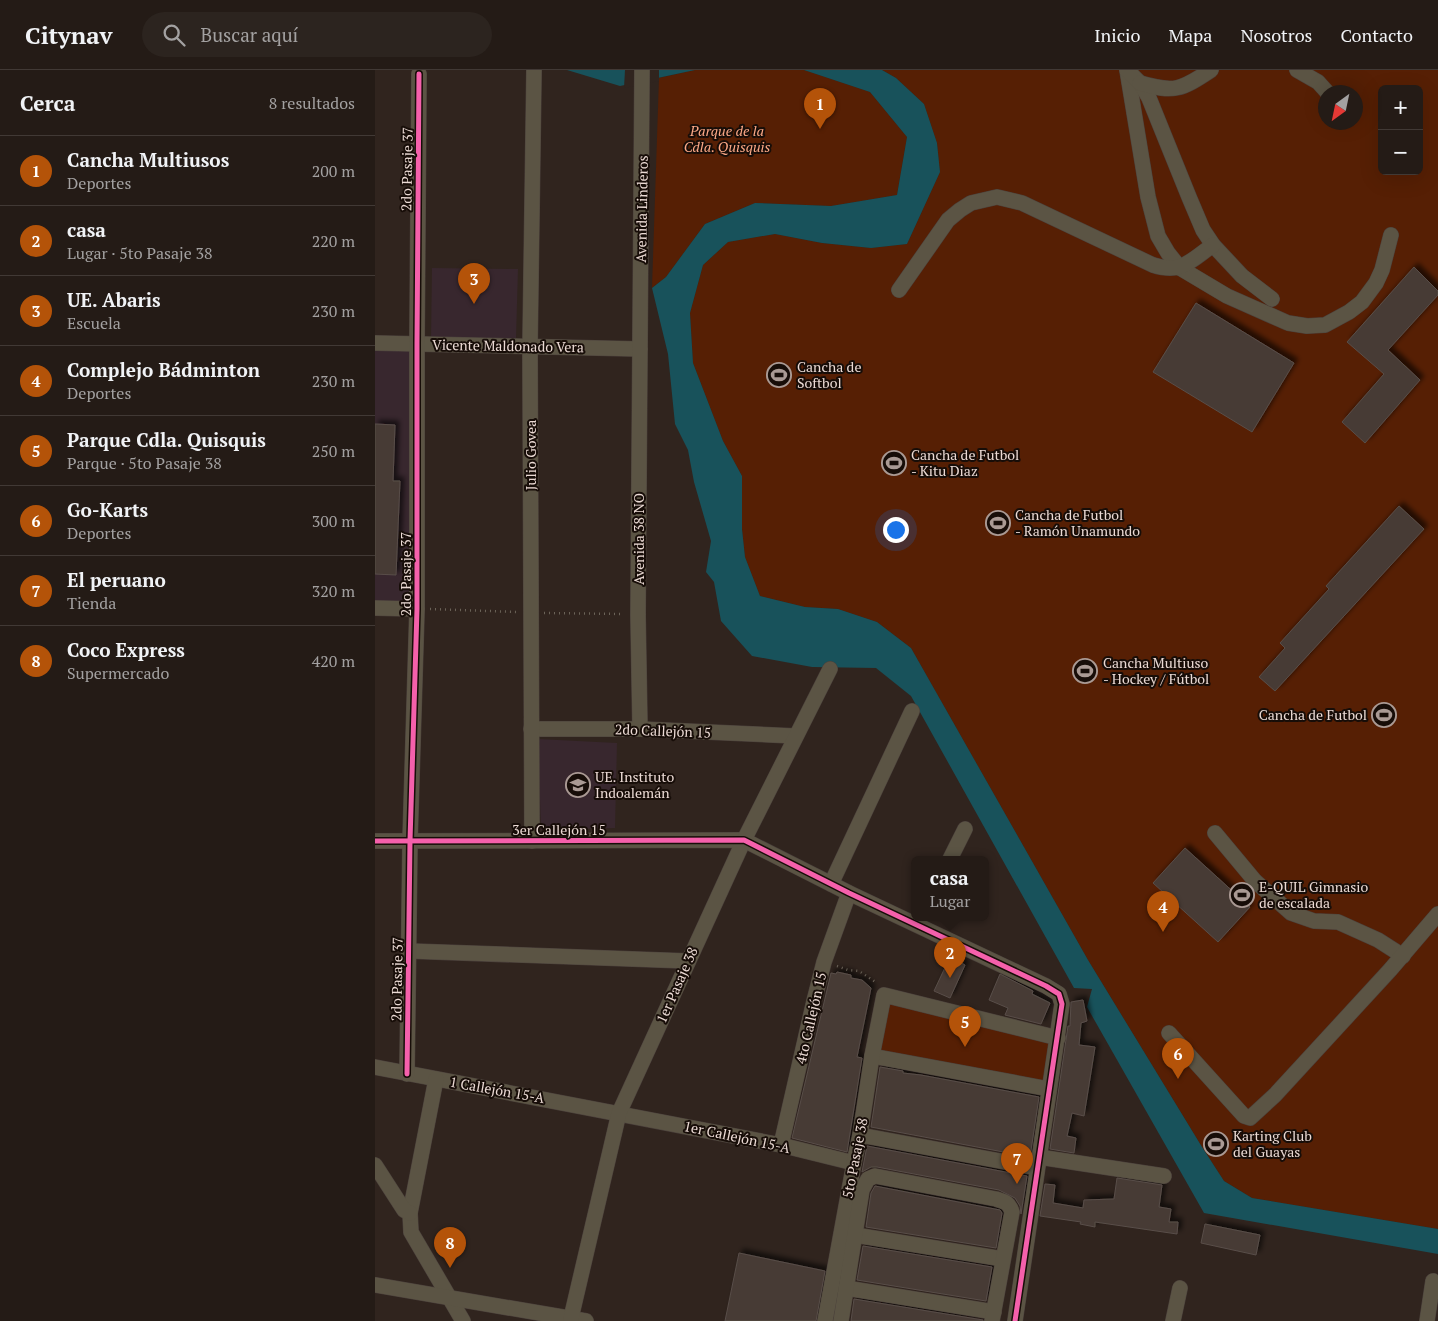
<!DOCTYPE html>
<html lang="es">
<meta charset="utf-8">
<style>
body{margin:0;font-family:"PT Serif",serif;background:#2c241f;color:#f1f3f6}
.controls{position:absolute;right:15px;top:15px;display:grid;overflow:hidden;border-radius:8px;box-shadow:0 5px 20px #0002}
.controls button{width:45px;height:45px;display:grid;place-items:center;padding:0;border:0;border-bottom:1px solid #413935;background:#241b16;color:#f1f3f6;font:25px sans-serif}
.compass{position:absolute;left:943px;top:15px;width:45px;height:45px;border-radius:50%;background:#241b16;box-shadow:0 5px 20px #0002;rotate:213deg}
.you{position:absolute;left:520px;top:459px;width:18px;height:18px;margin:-12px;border:4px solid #fff;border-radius:50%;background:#1a73e8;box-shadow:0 0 0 8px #1a73e833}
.badge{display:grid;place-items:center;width:32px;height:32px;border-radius:50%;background:#b45309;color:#fff;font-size:16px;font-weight:700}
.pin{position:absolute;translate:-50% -41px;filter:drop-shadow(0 1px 2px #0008)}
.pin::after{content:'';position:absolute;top:26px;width:18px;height:15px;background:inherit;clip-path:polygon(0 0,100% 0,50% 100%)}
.popup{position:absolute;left:536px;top:786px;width:78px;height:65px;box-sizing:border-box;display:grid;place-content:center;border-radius:8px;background:#241b16;filter:drop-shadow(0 1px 4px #0005);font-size:16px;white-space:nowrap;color:#a3a1a1}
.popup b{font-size:19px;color:#f1f3f6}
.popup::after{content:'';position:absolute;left:50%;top:100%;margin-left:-10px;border:10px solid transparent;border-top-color:#241b16}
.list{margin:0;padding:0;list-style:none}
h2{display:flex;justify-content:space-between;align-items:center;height:65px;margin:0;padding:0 20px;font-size:21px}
h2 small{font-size:16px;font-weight:400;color:#a3a1a1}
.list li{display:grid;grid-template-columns:32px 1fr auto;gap:15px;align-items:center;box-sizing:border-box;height:70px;padding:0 20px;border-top:1px solid #413935}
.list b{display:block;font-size:19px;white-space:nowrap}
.list p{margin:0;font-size:16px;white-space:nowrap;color:#a3a1a1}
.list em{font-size:16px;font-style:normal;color:#a3a1a1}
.icon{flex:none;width:28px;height:28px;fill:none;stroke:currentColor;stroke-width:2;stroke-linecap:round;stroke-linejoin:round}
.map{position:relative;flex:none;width:1063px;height:1251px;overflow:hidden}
header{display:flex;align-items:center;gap:30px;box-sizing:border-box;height:70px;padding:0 25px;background:#241b16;border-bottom:1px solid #413935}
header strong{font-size:24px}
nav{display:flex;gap:28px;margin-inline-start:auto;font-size:18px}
.search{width:350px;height:45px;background:#2c241f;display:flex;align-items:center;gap:12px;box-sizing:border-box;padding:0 18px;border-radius:28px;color:#a3a1a1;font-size:19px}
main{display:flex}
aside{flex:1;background:#241b16}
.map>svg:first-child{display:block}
</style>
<header>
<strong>Citynav</strong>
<div class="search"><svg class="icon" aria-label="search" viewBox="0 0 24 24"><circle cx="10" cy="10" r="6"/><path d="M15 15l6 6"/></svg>Buscar aquí</div>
<nav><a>Inicio</a><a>Mapa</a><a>Nosotros</a><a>Contacto</a></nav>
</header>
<main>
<aside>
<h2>Cerca<small>8 resultados</small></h2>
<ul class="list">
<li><span class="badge">1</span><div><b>Cancha Multiusos</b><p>Deportes</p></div><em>200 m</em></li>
<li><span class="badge">2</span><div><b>casa</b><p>Lugar · 5to Pasaje 38</p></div><em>220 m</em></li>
<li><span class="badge">3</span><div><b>UE. Abaris</b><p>Escuela</p></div><em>230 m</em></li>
<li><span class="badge">4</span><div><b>Complejo Bádminton</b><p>Deportes</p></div><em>230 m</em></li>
<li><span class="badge">5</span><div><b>Parque Cdla. Quisquis</b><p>Parque · 5to Pasaje 38</p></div><em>250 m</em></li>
<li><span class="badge">6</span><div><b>Go-Karts</b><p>Deportes</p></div><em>300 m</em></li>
<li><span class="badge">7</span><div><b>El peruano</b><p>Tienda</p></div><em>320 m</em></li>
<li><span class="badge">8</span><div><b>Coco Express</b><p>Supermercado</p></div><em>420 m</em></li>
</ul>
</aside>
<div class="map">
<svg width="1063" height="1251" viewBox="0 0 1063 1251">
<defs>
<filter id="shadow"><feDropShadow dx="4" dy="-4" stdDeviation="2.5" flood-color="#0009"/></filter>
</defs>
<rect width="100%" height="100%" fill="#30241e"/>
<g fill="#38272e">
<polygon points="57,198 143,199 141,268 56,269"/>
<polygon points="0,274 41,275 38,538 0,537"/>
<polygon points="163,669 242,673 240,758 166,760"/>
</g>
<g fill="#561f04" fill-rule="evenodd">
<polygon points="320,0 429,0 495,22 532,67 522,125 456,136 380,133 330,154 291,207 277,218 284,8"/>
<path d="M507 0H1063V1159L877 1128 849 1111 827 1077 713 890 536 578 502 552 463 539 430 537 385 526 370 487 367 459V406L348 371 318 293 315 243 328 195 353 172 400 164 447 173 496 178 532 174 565 102 562 73 549 34 521 8ZM1007 19H1044V101H1007ZM951 22H981V52H951Z"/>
<polygon points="509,925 683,968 674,1019 497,986"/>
</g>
<g fill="#18525b">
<polygon points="192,0 320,0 245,16"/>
<polygon points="429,0 507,0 521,8 549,34 562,73 565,102 532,174 496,178 447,173 400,164 353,172 328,195 315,243 318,293 348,371 367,406 367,459 370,487 385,526 430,537 463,539 502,552 536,578 713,890 827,1077 849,1111 877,1128 1063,1159 1063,1184 829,1143 712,937 717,919 699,918 536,626 501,598 437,597 377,586 346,551 339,512 331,502 336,471 319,412 313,380 300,354 293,284 277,218 291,207 330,154 380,133 456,136 522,125 532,67 495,22"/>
</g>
<polygon fill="#30241e" points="250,0 284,0 284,11 249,18"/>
<g fill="#463a35" stroke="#594e49" filter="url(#shadow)">
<polygon points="1039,197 1063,221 1063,225 1013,280 1045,310 990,373 967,352 1009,304 972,272"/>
<polygon points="821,233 919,293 877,362 778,302"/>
<polygon points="0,354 20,355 18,411 25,411 21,505 0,504"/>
<polygon points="1024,436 1049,459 900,621 884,607 910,578 905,573 954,519 951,516"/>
<polygon points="810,778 875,837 843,872 778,813"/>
<polygon points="575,887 590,895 575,928 559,921"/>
<polygon points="462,902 476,905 476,908 487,910 496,918 482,987 487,988 472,1082 417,1068 456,903 461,904"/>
<polygon points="625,904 658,921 657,924 675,933 666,954 630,945 633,938 614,930"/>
<polygon points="708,930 712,951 706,953 704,975 720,977 709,1046 697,1043 692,1066 701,1068 699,1083 675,1079 693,956 695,956 696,932"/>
<polygon points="505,997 528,1001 528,1003 546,1005 664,1027 655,1087 496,1057"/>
<polygon points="492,1076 652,1106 646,1144 645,1136 640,1128 624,1120 502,1097 496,1097 487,1102"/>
<polygon points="742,1108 787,1115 784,1137 796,1139 794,1152 803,1152 802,1164 720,1152 720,1157 705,1154 706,1152 665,1146 670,1114 680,1115 678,1133 708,1138 709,1130 739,1129"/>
<polygon points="500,1116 625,1140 627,1143 621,1178 491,1157 496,1123"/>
<polygon points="830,1154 885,1165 881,1185 826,1173"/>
<polygon points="488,1176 617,1197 611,1231 482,1210"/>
<polygon points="364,1183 450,1201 441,1251 350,1251"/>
<polygon points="479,1229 608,1250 608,1251 476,1251"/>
</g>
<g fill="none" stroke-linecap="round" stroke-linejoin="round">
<defs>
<g id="minor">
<polyline points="752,0 773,127 783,166 793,183 805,198 852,226 913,253 932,256 950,255 974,242 987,232 1001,213 1007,200 1016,165"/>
<polyline points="752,0 765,13 774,28 814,127 828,160 838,175 867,206 897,229"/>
<polyline points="922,0 943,12 952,22"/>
<path d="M765 13C799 23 806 20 836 0"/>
<path d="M524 220 573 150 585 140 596 133 622 127 647 133 778 195C807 204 815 191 838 175"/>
<polyline points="0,273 265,279"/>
<polyline points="0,538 42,539"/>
<polyline points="156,659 265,659 420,666"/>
<polyline points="265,659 263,545 267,0"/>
<polyline points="840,763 880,811 916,843 939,851 963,852 1003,870 1028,886"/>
<polyline points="0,771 369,770 474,823 671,916 684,924 687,934 640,1251"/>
<polyline points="157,771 155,277 159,0"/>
<polyline points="575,789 590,759"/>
<polyline points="456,814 537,641"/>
<polyline points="34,881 313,891"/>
<polyline points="794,963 869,1046 875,1048 900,1025 1015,900 1063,844"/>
<polyline points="497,986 674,1019"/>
<polyline points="0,997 406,1075 479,1093"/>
<polyline points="32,1004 35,771 42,539 42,274 44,4"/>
<polyline points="61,1009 35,1143 36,1162 88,1251"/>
<polyline points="485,1065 662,1098"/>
<polyline points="406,1075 439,931 449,892 474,823"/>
<polyline points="664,1087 789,1106"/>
<polyline points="0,1095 29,1140 35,1143"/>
<polyline points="480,1165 628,1189"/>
<polyline points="0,1215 211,1251"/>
<polyline points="471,1218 619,1242"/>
<polyline points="196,1248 244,1043 369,770 455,599"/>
<polyline points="450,1251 479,1093 485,1065 497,986 509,925 683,968"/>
<path d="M466 1251 487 1120 493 1109 500 1106 621 1129C631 1132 634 1133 637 1142L617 1251"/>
<polyline points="798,1251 805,1218"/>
<polyline points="1052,1251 1058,1211"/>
</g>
</defs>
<use href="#minor" stroke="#4c423d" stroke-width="16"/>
<g stroke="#6b6358" stroke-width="2.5" stroke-dasharray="1 4" stroke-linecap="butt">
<polyline points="55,539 142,542"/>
<polyline points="169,543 249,544"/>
<polyline points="462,896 473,900 484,901 502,913"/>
</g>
<use href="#minor" stroke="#5b5444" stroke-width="15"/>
<defs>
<g id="cycleway">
<polyline points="0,771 369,770 474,823 671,916 684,924 687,934 640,1251"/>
<polyline points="32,1004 35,771 42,539 42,274 44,4"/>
</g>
</defs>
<use href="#cycleway" stroke="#170d08" stroke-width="8"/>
<use href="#cycleway" stroke="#f560ab" stroke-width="5"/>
</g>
<defs>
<symbol id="stadium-ring" viewBox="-11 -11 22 22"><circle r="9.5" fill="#170d08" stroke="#aa9a94" stroke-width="1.5"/><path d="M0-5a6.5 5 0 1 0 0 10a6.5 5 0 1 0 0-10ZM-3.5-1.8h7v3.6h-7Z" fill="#aa9a94"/></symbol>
<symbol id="school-ring" viewBox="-11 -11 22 22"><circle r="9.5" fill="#170d08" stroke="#aa9a94" stroke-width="1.5"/><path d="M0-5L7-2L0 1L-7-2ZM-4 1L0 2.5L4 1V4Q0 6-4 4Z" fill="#aa9a94"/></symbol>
</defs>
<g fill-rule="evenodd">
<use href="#stadium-ring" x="390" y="291" width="28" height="28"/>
<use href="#stadium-ring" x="505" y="379" width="28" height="28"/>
<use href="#stadium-ring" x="609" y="439" width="28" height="28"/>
<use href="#stadium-ring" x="696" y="587" width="28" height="28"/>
<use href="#stadium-ring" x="995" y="631" width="28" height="28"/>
<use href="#school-ring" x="189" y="701" width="28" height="28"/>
<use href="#stadium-ring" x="853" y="811" width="28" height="28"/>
<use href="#stadium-ring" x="827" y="1060" width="28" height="28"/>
</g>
<g text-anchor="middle" stroke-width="4" stroke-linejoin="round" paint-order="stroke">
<g font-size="14" font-style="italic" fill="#fda987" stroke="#170d08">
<text x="352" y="66">Parque de la<tspan x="352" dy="16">Cdla. Quisquis</tspan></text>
</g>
<g font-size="14" fill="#ebdad4" stroke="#170d08">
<text transform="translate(32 99) rotate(-89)" y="5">2do Pasaje 37</text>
<text transform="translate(267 139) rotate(-89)" y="5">Avenida Linderos</text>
<text transform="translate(133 276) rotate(1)" y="5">Vicente Maldonado Vera</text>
<text transform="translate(156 385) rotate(-90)" y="5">Julio Govea</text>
<text transform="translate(264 469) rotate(-90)" y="5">Avenida 38 NO</text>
<text transform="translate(31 504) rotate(-90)" y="5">2do Pasaje 37</text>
<text transform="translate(288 661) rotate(2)" y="5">2do Callejón 15</text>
<text x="184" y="765">3er Callejón 15</text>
<text transform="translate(22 909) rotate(-89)" y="5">2do Pasaje 37</text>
<text transform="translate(302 915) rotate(-66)" y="5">1er Pasaje 38</text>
<text transform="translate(436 948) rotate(-77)" y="5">4to Callejón 15</text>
<text transform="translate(122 1020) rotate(10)" y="5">1 Callejón 15-A</text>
<text transform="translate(362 1067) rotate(12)" y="5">1er Callejón 15-A</text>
<text transform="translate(480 1088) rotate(-79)" y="5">5to Pasaje 38</text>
</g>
<g font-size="14" fill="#ebdad4" stroke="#170d08" text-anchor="start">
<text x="422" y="302">Cancha de<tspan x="422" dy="16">Softbol</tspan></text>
<text x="536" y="390">Cancha de Futbol<tspan x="536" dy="16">- Kitu Diaz</tspan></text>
<text x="640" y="450">Cancha de Futbol<tspan x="640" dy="16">- Ramón Unamundo</tspan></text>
<text x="728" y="598">Cancha Multiuso<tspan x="728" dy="16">- Hockey / Fútbol</tspan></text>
<text x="992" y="650" text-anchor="end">Cancha de Futbol</text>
<text x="220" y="712">UE. Instituto<tspan x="220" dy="16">Indoalemán</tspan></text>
<text x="884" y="822">E-QUIL Gimnasio<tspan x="884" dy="16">de escalada</tspan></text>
<text x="858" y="1071">Karting Club<tspan x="858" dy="16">del Guayas</tspan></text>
</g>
</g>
</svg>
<div class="controls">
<button>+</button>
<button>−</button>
</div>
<svg class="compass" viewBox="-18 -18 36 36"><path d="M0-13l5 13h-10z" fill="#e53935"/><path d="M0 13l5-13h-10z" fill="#a3a1a1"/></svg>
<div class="you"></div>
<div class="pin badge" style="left:445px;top:59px">1</div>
<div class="pin badge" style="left:575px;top:908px">2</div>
<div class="popup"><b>casa</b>Lugar</div>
<div class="pin badge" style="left:99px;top:234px">3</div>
<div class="pin badge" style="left:788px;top:862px">4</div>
<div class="pin badge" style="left:590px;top:977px">5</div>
<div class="pin badge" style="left:803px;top:1009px">6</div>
<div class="pin badge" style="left:642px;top:1114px">7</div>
<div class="pin badge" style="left:75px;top:1198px">8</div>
</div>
</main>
